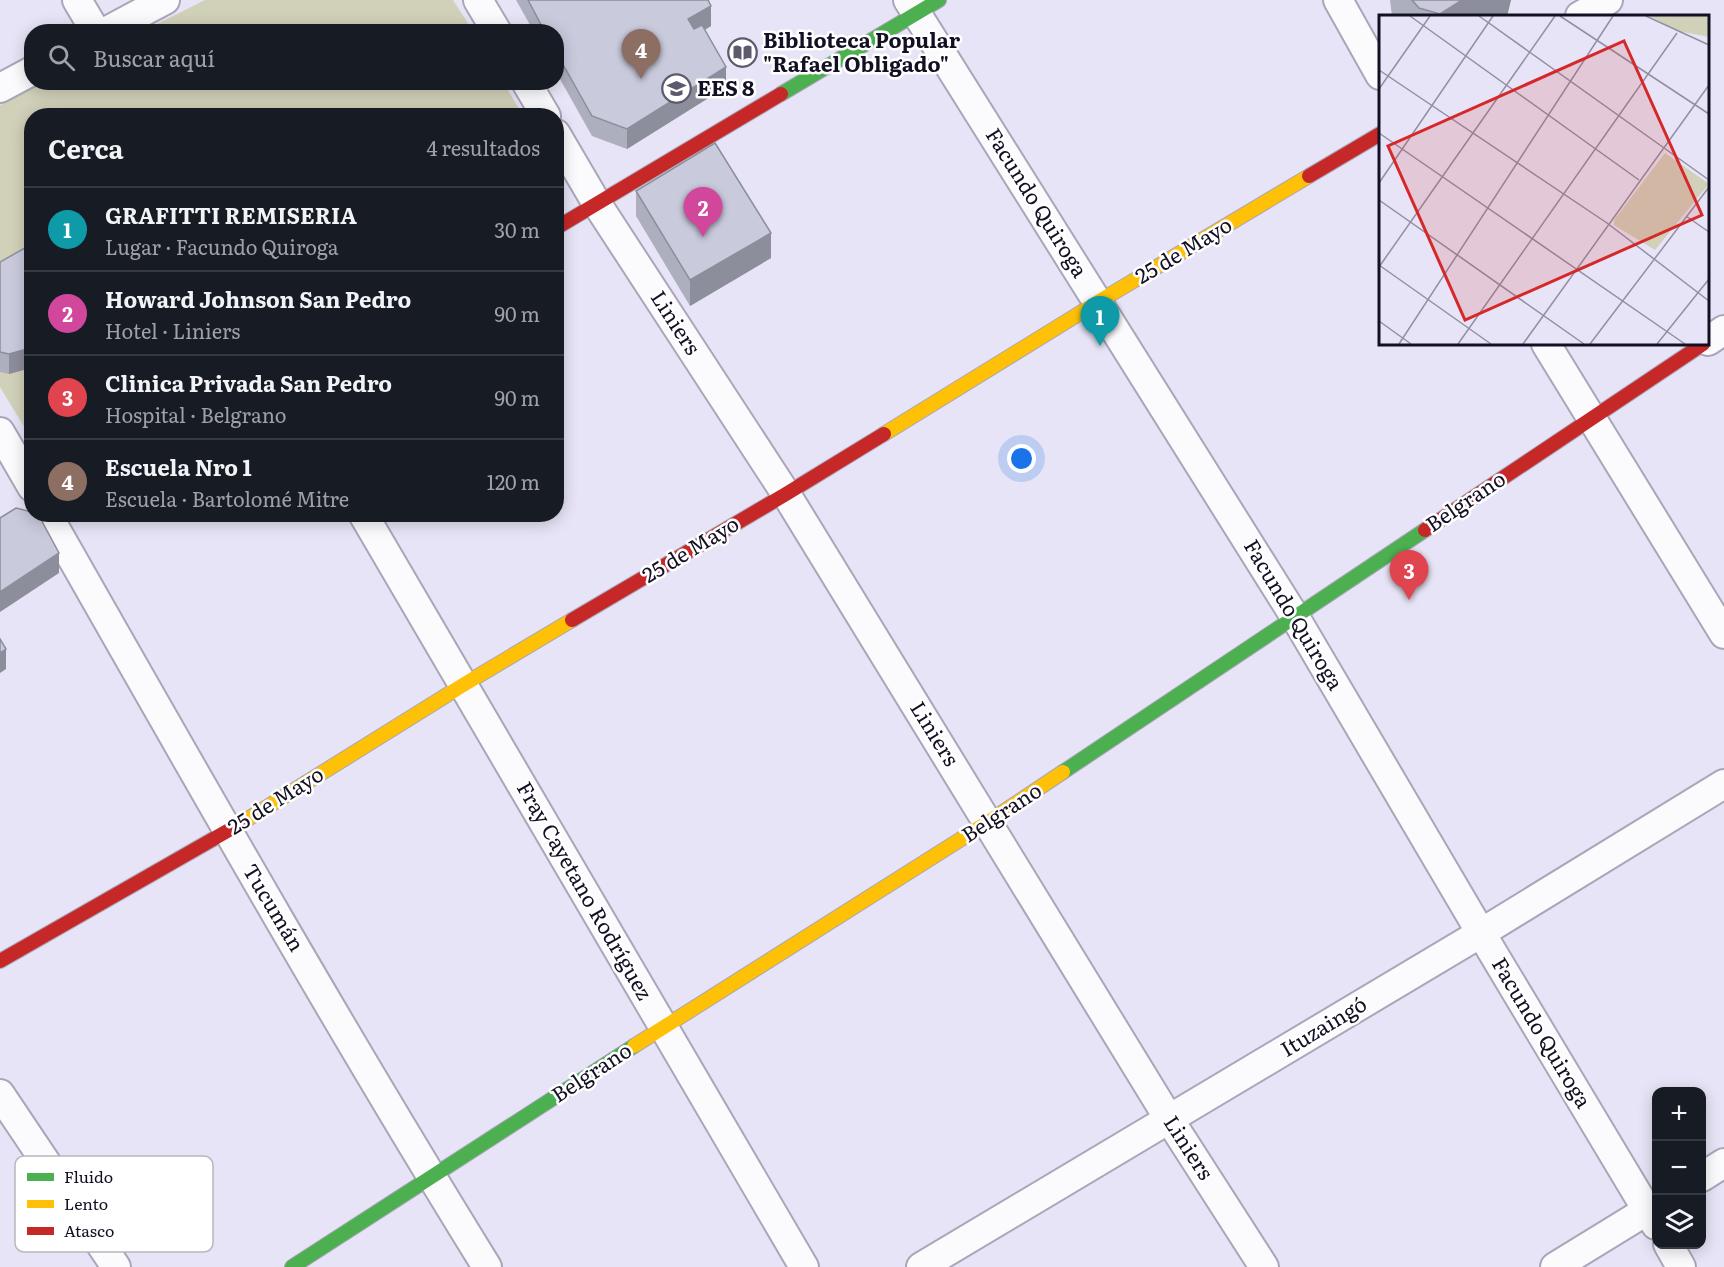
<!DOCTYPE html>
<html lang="es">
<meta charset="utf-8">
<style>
body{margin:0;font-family:Literata,serif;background:#20242c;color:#f1f3f6}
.controls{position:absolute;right:18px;bottom:18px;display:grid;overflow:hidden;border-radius:12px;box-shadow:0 3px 15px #0003}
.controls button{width:54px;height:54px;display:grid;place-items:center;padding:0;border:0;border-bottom:2px solid #363941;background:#171b24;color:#f1f3f6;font:30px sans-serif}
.you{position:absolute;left:1022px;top:459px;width:21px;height:21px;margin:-15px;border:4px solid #fff;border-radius:50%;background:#1a73e8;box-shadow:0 0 0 9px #1a73e833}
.badge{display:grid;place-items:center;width:39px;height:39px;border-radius:50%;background:#d93025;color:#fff;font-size:20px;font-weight:700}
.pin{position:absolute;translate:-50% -50px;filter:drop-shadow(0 2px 3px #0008)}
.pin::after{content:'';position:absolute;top:32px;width:21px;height:18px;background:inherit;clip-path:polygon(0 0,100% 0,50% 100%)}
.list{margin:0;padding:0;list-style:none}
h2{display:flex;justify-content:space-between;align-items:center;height:78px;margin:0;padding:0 24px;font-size:26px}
h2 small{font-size:20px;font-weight:400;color:#9ea1a6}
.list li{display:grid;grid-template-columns:39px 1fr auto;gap:18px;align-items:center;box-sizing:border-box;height:84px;padding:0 24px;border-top:2px solid #363941}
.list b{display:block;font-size:22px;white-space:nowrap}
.list p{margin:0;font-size:20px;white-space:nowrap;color:#9ea1a6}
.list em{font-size:20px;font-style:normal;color:#9ea1a6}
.icon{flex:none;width:33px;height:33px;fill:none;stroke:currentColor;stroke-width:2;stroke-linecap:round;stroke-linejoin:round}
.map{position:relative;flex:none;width:1724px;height:1267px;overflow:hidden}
.search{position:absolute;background:#171b24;box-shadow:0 3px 15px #0003;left:24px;top:24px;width:540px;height:66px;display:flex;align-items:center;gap:15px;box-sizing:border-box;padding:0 21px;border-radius:24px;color:#9ea1a6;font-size:22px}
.panel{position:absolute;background:#171b24;box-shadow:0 3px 15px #0003;left:24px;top:108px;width:540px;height:414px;border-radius:24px}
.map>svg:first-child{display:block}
</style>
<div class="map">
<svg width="1724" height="1267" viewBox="0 0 1724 1267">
<rect width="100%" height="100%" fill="#e6e4f6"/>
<g fill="#d1d1ba">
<polygon points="205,0 453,0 473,31 143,31"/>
<polygon points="43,82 503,82 523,115 32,116 31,438 0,387 0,105"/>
</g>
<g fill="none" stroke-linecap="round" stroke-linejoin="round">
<defs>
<g id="street">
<polyline points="77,0 96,32"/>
<polyline points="478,0 497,32"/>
<polyline points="908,0 1295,617 1481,933 1656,1225"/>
<polyline points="1338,0 1380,75"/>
<polyline points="1580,16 1608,0"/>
<polyline points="105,32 165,0"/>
<polyline points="526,82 546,116"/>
<polyline points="0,88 32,71"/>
<polyline points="556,134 597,204 786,494 1169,1119 1264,1267"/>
<polyline points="1708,341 1724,330"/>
<polyline points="1546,344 1724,634"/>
<polyline points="0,432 32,487"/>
<path d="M47 514C191 767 334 1020 487 1267"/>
<polyline points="363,514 804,1267"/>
<polyline points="0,1094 116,1267"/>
<polyline points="1702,1177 1724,1163"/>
<polyline points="1668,1244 1681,1267"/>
<polyline points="921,1267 1481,933 1724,784"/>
<polyline points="1555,1267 1656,1205"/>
</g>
<g id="fast">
<polyline points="781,94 939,0"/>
<polyline points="1063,772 1425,530"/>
<polyline points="292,1267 634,1046"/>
</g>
<g id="slow">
<polyline points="884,434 1098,302 1309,176"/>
<polyline points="243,822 463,685 572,620"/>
<polyline points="634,1046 988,822 1063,772"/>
</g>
<g id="jam">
<polyline points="1309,176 1380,134"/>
<polyline points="556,228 781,94"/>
<polyline points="1425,530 1703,344"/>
<polyline points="572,620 786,494 884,434"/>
<polyline points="0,961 243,822"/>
</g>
</defs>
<use href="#street" stroke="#a9a6b8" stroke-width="32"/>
<use href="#fast" stroke="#a9a6b8" stroke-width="16"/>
<use href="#slow" stroke="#a9a6b8" stroke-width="16"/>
<use href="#jam" stroke="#a9a6b8" stroke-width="16"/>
<use href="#street" stroke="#fbfbfe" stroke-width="28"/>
<use href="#fast" stroke="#4caf50" stroke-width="14"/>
<use href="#slow" stroke="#ffc107" stroke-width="14"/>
<use href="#jam" stroke="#c62828" stroke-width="14"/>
</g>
<g fill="#adafbe">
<polygon points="516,0 708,0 711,26 705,30 726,87 627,149 592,136 556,72 556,32 534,32"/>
<polygon points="1390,0 1511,0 1507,16 1392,16"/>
<polygon points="636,191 771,258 690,306 636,216"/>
<polygon points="0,262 27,369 9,374 0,372"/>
</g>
<g fill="#8d8e9b">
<polygon points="1462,0 1511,0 1507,16 1440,16 1440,14"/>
<polygon points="711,6 711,26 688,39 688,19"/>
<polygon points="726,67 726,87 627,149 627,129"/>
<polygon points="771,233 771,258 690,306 690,280"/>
<polygon points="32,347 32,367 27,369 9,374 9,354"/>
<polygon points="59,553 59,573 0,612 0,592"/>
<polygon points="6,649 6,669 0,673 0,653"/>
</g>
<g fill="#c9cbdd" stroke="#8d8e9b" stroke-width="1.5">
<polygon points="528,0 708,0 711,6 688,19 694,29 702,25 726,67 627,129 592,116 556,52 556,32 545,32"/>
<polygon points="1412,0 1462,0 1440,14 1419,8"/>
<polygon points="715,143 771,233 690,280 636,191"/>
<polygon points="32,244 32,347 27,349 9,354 0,352 0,262"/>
<polygon points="16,508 32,512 32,514 38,514 59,553 0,592 0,518"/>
<polygon points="0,639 6,649 0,653"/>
</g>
<defs>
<symbol id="library-ring" viewBox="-11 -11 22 22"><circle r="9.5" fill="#fff" stroke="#5e5a6e" stroke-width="1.5"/><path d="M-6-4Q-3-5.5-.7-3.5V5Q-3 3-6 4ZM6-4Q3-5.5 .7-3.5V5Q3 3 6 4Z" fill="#5e5a6e"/></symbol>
<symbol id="school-ring" viewBox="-11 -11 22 22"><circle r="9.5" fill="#fff" stroke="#5e5a6e" stroke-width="1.5"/><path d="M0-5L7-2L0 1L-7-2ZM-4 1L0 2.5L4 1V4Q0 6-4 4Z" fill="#5e5a6e"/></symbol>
</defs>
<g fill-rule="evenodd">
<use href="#library-ring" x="726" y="36" width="33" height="33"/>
<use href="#school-ring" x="660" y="72" width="33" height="33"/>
</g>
<g text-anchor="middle" stroke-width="5" stroke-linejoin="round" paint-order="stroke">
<g font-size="21" font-weight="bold" fill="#141024" stroke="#fff" text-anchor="start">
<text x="763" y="48">Biblioteca Popular<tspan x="763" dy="24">"Rafael Obligado"</tspan></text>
<text x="697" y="96">EES 8</text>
</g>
<g font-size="21" fill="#141024" stroke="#fff">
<text transform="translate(1036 203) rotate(58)" y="7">Facundo Quiroga</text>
<text transform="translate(1184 251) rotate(-31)" y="7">25 de Mayo</text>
<text transform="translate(675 323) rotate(57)" y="7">Liniers</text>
<text transform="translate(1466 502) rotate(-34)" y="7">Belgrano</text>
<text transform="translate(691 550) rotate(-31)" y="7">25 de Mayo</text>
<text transform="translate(1293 615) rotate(59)" y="7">Facundo Quiroga</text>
<text transform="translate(934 734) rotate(58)" y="7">Liniers</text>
<text transform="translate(276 801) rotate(-32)" y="7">25 de Mayo</text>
<text transform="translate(1002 813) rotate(-33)" y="7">Belgrano</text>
<text transform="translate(584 891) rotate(60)" y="7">Fray Cayetano Rodríguez</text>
<text transform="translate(273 908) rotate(59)" y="7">Tucumán</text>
<text transform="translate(1324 1027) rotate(-31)" y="7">Ituzaingó</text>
<text transform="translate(1541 1033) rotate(59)" y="7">Facundo Quiroga</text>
<text transform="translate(592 1073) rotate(-33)" y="7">Belgrano</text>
<text transform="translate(1188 1148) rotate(57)" y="7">Liniers</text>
</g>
</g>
<g transform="translate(1379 15)">
<rect width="330" height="330" fill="#e6e4f6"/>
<path d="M271 1H330V22L299 16ZM286 138 330 169 276 235 235 210V205Z" fill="#d1d1ba"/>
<path fill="none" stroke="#928fa2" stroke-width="1.5" d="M31 1 260 165M100 1 330 165M181 1 330 99M267 1 330 30M0 55 228 208 330 286M0 74 51 1M0 118 306 329M0 168 114 1M0 185 205 329M307 201 330 217M0 250 112 329M0 252 176 1M0 306 32 329M20 329 234 1M79 329 298 18M144 329 330 70M211 329 330 172M278 329 330 264"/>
<path fill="#d62828" fill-opacity="0.15" stroke="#d62828" stroke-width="3" d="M245 26 323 200 86 305 9 131Z"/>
<rect width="330" height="330" fill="none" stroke="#141024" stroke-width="3"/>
</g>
<rect x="15" y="1156" width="198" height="96" rx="9" fill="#fff" stroke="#b8b7bd" stroke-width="1.5"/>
<rect x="27" y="1173" width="27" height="8" fill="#4caf50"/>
<rect x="27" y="1200" width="27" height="8" fill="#ffc107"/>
<rect x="27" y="1227" width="27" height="8" fill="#c62828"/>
<g font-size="16" fill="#141024">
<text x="64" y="1183">Fluido</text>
<text x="64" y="1210">Lento</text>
<text x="64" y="1237">Atasco</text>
</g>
</svg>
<div class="controls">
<button>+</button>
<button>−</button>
<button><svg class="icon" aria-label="layers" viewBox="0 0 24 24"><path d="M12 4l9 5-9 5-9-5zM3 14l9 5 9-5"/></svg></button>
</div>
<div class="you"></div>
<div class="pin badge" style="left:1100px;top:346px;background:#0f9aa8">1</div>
<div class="pin badge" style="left:703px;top:237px;background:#d1479c">2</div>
<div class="pin badge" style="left:1409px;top:600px;background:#e0444e">3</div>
<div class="pin badge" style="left:641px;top:79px;background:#8d6e63">4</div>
<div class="search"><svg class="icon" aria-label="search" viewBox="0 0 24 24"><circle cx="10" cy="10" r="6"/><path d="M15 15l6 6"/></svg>Buscar aquí</div>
<section class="panel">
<h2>Cerca<small>4 resultados</small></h2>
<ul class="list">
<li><span class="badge" style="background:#0f9aa8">1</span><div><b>GRAFITTI REMISERIA</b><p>Lugar · Facundo Quiroga</p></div><em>30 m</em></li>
<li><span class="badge" style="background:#d1479c">2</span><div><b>Howard Johnson San Pedro</b><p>Hotel · Liniers</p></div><em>90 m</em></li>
<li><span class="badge" style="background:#e0444e">3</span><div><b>Clinica Privada San Pedro</b><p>Hospital · Belgrano</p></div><em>90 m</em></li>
<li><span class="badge" style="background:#8d6e63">4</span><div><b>Escuela Nro 1</b><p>Escuela · Bartolomé Mitre</p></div><em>120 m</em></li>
</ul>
</section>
</div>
